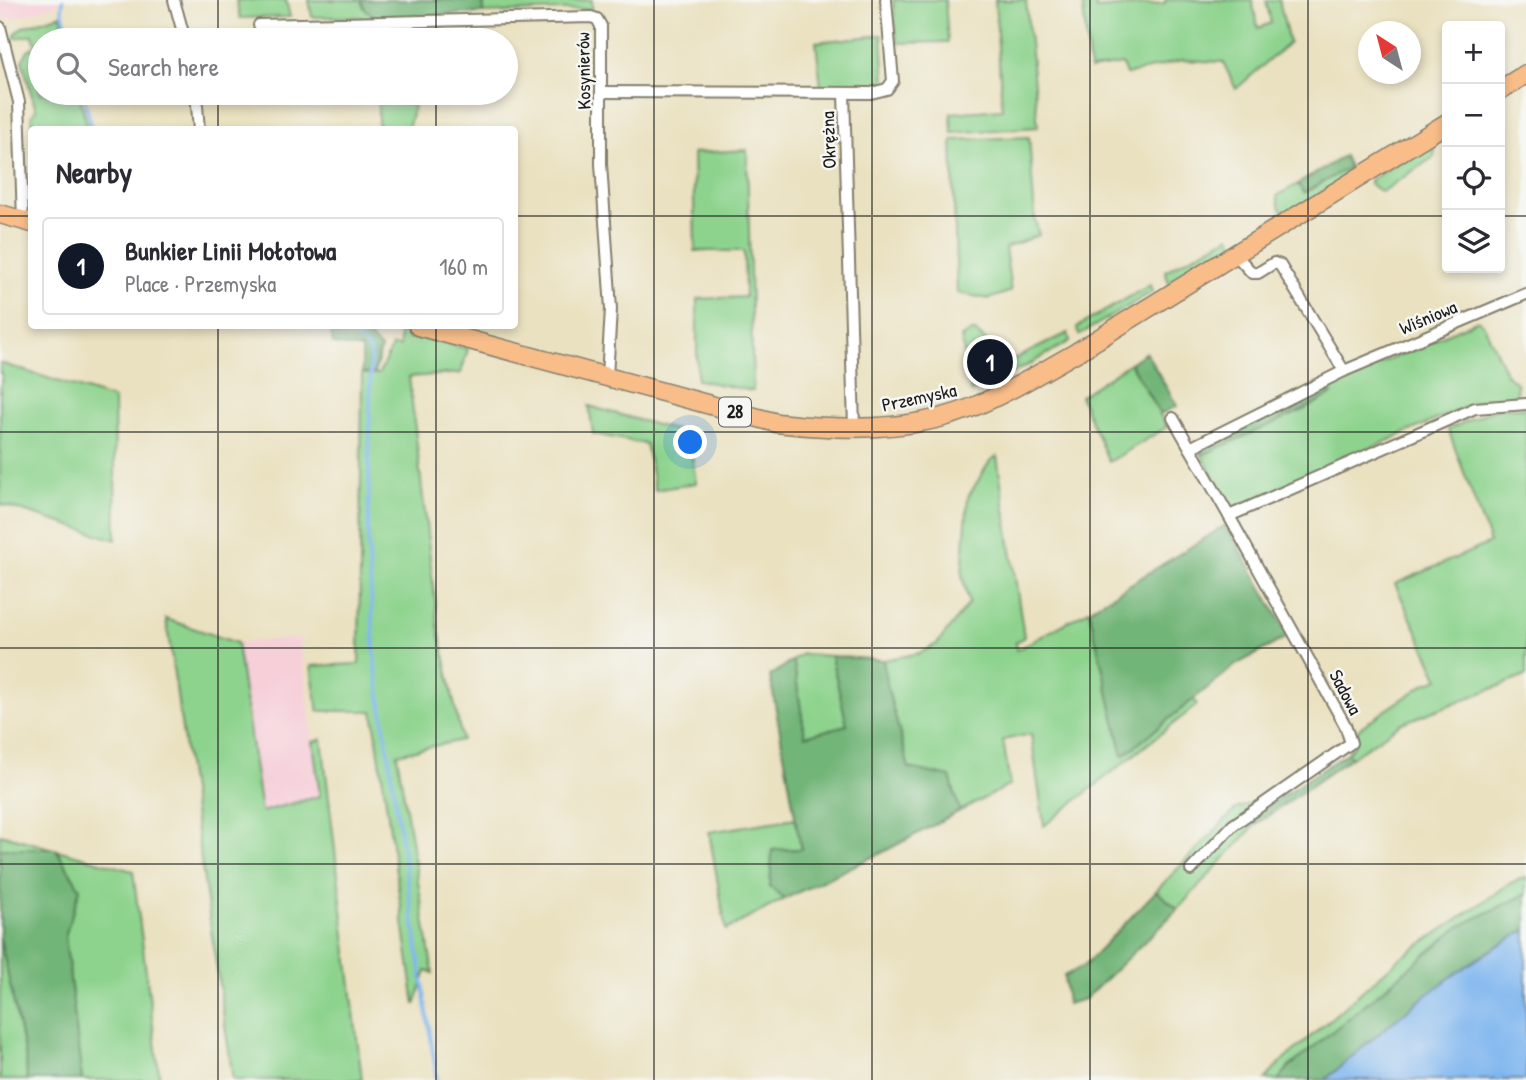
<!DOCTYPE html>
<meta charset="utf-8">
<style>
body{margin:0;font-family:"Patrick Hand",sans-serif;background:#f7f7f7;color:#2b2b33}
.controls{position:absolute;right:21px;top:21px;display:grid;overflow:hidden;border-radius:7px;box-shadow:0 4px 10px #0003}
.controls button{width:63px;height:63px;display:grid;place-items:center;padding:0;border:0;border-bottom:2px solid #e1e1e2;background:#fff;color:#2b2b33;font:35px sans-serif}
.compass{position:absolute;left:1358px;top:21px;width:63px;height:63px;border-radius:50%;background:#fff;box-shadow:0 4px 10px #0003;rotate:324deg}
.you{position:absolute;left:691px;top:443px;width:24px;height:24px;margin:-18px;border:5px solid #fff;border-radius:50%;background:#1a73e8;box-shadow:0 0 0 10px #1a73e833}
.badge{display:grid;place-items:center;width:46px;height:46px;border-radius:50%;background:#111827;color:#fff;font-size:23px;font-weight:700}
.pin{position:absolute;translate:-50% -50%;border:4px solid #fff;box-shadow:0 2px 7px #0006}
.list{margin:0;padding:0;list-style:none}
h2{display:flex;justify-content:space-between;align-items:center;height:91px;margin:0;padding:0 28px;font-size:30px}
h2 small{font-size:23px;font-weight:400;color:#7c7c81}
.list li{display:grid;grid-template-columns:46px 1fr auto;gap:21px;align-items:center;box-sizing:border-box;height:98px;margin:0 14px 14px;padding:0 14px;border:2px solid #e1e1e2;border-radius:7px}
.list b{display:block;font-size:26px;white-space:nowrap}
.list p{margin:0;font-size:23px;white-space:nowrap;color:#7c7c81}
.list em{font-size:23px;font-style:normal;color:#7c7c81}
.icon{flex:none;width:38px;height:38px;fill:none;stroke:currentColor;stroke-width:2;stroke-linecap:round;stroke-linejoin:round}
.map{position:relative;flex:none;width:1526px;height:1080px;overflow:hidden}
.search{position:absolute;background:#fff;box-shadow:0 4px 10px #0003;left:28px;top:28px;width:490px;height:77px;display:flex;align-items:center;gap:18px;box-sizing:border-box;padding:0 24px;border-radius:38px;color:#7c7c81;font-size:26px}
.panel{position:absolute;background:#fff;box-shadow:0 4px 10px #0003;left:28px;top:126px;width:490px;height:203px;border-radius:7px}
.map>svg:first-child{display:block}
</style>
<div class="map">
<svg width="1526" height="1080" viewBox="0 0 1526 1080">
<rect width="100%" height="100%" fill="#f6f6f2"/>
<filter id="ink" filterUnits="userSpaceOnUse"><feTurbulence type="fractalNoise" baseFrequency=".0143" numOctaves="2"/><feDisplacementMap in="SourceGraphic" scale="14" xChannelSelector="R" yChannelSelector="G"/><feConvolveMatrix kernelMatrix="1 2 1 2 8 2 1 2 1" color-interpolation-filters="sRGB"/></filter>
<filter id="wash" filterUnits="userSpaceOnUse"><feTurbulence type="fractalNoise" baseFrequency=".00686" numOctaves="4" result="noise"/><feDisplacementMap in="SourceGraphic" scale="28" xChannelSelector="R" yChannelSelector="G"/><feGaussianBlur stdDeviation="1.57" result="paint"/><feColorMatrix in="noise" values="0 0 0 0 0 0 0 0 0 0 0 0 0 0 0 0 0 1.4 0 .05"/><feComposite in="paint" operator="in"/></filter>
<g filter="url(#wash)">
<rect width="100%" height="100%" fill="#eae1c0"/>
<g fill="#f6cfd9">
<polygon points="0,0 62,0 62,3 14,18 1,18"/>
<polygon points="300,638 320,797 261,812 237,643"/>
</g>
<g fill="#8dd38d" stroke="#547854" stroke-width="2">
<polygon points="236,0 286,0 290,17 240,18"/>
<polygon points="309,0 361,0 365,9 376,17 312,17"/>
<polygon points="483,0 592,0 592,9 484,13"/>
<polygon points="893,0 945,0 948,42 897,43"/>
<polygon points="995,0 1026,0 1038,127 952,133 951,113 1002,109"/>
<polygon points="1082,0 1095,0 1096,9 1165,3 1165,0 1252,0 1258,28 1271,23 1266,0 1279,0 1289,43 1236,89 1223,62 1182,60 1126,75 1122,64 1090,69"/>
<polygon points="61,15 67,40 40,40 40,93 79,93 88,129 33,129 32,115 36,110 22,61 28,50 36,46 33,35 15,38 15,34 23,27"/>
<polygon points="445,25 443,40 378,40 378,27"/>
<polygon points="882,35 885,82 876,88 821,87 816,42"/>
<polygon points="378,93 417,93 408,129 378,129"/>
<polygon points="1029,137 1035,219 1039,235 1005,248 1011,291 989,299 957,293 952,140"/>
<polygon points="1427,145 1435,151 1434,157 1381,192 1370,184 1370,180"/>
<polygon points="747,150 753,391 697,380 697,299 745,297 744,251 695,251 693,153"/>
<polygon points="1349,167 1350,174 1286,214 1280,208 1277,196 1298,184 1305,193"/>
<polygon points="1230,236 1236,245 1186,275 1169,283 1165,271"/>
<polygon points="1150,285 1152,292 1079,335 1077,327"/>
<polygon points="1478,320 1484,325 1507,375 1517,384 1516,395 1481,400 1236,507 1228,506 1202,455 1303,410 1332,394 1328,387"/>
<polygon points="399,331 468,349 461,373 409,377 438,626 462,740 397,754 433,973 426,971 415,1005 373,711 318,711 311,666 359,664 362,374 379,374 392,346 400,347"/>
<path d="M973 331C988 339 993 351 1006 363L1068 333 1070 341 1026 366 971 392 961 337Z"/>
<polygon points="0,363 114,399 116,540 0,504 0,394 2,374 0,373"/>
<polygon points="1130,363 1167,427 1109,462 1080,396"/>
<polygon points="589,406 689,434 696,483 655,490 646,444 593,434"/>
<polygon points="1497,408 1526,408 1526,676 1402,723 1352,757 1347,753 1354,745 1358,729 1425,684 1439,679 1395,584 1490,543 1448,429"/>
<polygon points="997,456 1024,637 1016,642 1017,650 1089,610 1123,756 1194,699 1197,705 1044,826 1031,734 1003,740 1010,785 960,811 950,777 909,768 888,690 883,660 920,653 937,644 969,603 962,575 968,497 990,461"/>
<polygon points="166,619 237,643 261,812 320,796 313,742 322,739 362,1080 233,1080"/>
<polygon points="802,654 831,656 847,725 805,736 794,664 792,661"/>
<polygon points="1251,803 1256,824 1178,909 1156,891 1236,809"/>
<polygon points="796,818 801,849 773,850 770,887 784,899 726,930 709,832"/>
<polygon points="0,834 133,871 160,1080 82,1080 65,936 80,889 56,849 0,849"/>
<polygon points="1526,877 1526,894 1460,926 1290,1067 1278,1080 1265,1080 1279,1064 1400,958 1511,883"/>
<polygon points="0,938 26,1060 27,1080 0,1080"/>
</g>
<g fill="#72b578" stroke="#47684a" stroke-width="2">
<polygon points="361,0 483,0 484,13 376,17 365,9"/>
<polygon points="1344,156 1349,167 1304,193 1298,184"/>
<path d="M330 326C358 325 362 328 381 349L374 374 362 373V349L333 344Z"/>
<polygon points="1146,352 1177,406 1160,414 1130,363"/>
<polygon points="1328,387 1332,394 1303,410 1202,455 1197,449 1266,414"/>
<polygon points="1226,525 1289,636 1237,664 1123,756 1089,610"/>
<polygon points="831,656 883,660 888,690 909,768 950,777 960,811 887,850 784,899 770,887 772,850 801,849 770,676 792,661 794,664 805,736 847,725"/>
<polygon points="1347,753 1352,757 1256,824 1254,815"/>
<polygon points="0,849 56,849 80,889 65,936 82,1080 27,1080 26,1060 0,938"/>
<polygon points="1156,891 1178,909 1085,999 1067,1004 1064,976 1084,966"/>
<path d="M1526 894V930C1451 970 1388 1025 1325 1080H1278L1289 1067 1460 926Z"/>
</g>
<path fill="#7fb6ef" stroke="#4e6986" stroke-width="2" d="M1526 930V1080H1325C1388 1025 1451 970 1526 930Z"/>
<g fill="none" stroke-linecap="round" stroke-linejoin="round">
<g stroke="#7fb6ef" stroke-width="3.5">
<polyline points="63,0 62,10 70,40"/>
<polyline points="83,93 92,130"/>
<path d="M324 327C348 329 356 334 371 352L368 540 375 663 437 1080"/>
</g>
</g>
</g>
<g filter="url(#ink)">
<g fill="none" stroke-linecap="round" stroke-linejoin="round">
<defs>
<g id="minor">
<polyline points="174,0 185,40"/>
<polyline points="259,25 591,17 597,19 601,26 601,164 611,309 607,377"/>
<polyline points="0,27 19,102 23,220"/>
<polyline points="601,92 871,93 887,89 893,81 886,0"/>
<polyline points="196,93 199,130"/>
<polyline points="844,93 854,427"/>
<polyline points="1236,255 1252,273 1258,273 1274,263 1280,265 1344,371 1526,294"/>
<polyline points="1173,418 1229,516 1475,408 1526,404"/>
<polyline points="1190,448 1344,371"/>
<polyline points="1191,870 1233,825 1351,743 1345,725 1229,516"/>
</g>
<g id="primary">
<polyline points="1500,90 1526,74"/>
<polyline points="0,214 32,223"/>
<path d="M418 326 777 423C839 430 908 432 968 409 1006 394 1042 372 1077 352L1447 123"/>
</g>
</defs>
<use href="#minor" stroke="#837e6e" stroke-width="14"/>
<use href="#primary" stroke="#837e6e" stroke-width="21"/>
<use href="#minor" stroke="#fff" stroke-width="10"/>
<use href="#primary" stroke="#f8bd89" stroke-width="18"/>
</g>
</g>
<path fill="none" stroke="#1c1c1c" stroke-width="2" stroke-opacity="0.55" d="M218 0V40M436 0V40M654 0V1080M872 0V1080M1090 0V1080M1308 0V1080M218 93V130M436 93V130M0 216H32M514 216H1447M1500 216H1526M218 326V1080M436 326V1080M0 432H1526M0 648H1526M0 864H1526"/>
<g text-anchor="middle" stroke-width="5" stroke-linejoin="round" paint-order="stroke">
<rect fill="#f6f6f2" stroke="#5d5d5c" stroke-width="2" x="719" y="397.5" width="32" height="29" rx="5"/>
<g font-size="18" font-weight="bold" fill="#1c1c1c">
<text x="735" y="418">28</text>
</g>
<g font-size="19" fill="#1c1c1c" stroke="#f6f6f2">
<text transform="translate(583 71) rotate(-91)" y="7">Kosynierów</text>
<text transform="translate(828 140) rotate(-92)" y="7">Okrężna</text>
<text transform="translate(1428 317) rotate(-23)" y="7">Wiśniowa</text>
<text transform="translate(919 397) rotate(-12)" y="7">Przemyska</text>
<text transform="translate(1346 692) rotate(62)" y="7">Sadowa</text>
</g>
</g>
</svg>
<div class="controls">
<button>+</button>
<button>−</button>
<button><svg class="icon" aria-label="locate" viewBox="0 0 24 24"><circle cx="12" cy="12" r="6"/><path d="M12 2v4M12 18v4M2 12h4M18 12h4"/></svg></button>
<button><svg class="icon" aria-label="layers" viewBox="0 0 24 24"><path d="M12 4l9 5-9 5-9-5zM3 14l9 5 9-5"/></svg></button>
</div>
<svg class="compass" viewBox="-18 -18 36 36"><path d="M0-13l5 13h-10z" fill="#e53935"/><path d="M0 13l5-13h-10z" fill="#7c7c81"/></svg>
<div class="you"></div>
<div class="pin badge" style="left:990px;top:362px">1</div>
<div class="search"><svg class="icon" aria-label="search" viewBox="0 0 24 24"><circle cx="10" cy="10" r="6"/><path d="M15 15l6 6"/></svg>Search here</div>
<section class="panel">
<h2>Nearby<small></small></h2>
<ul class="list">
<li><span class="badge">1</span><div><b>Bunkier Linii Mołotowa</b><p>Place · Przemyska</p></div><em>160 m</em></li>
</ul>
</section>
</div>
